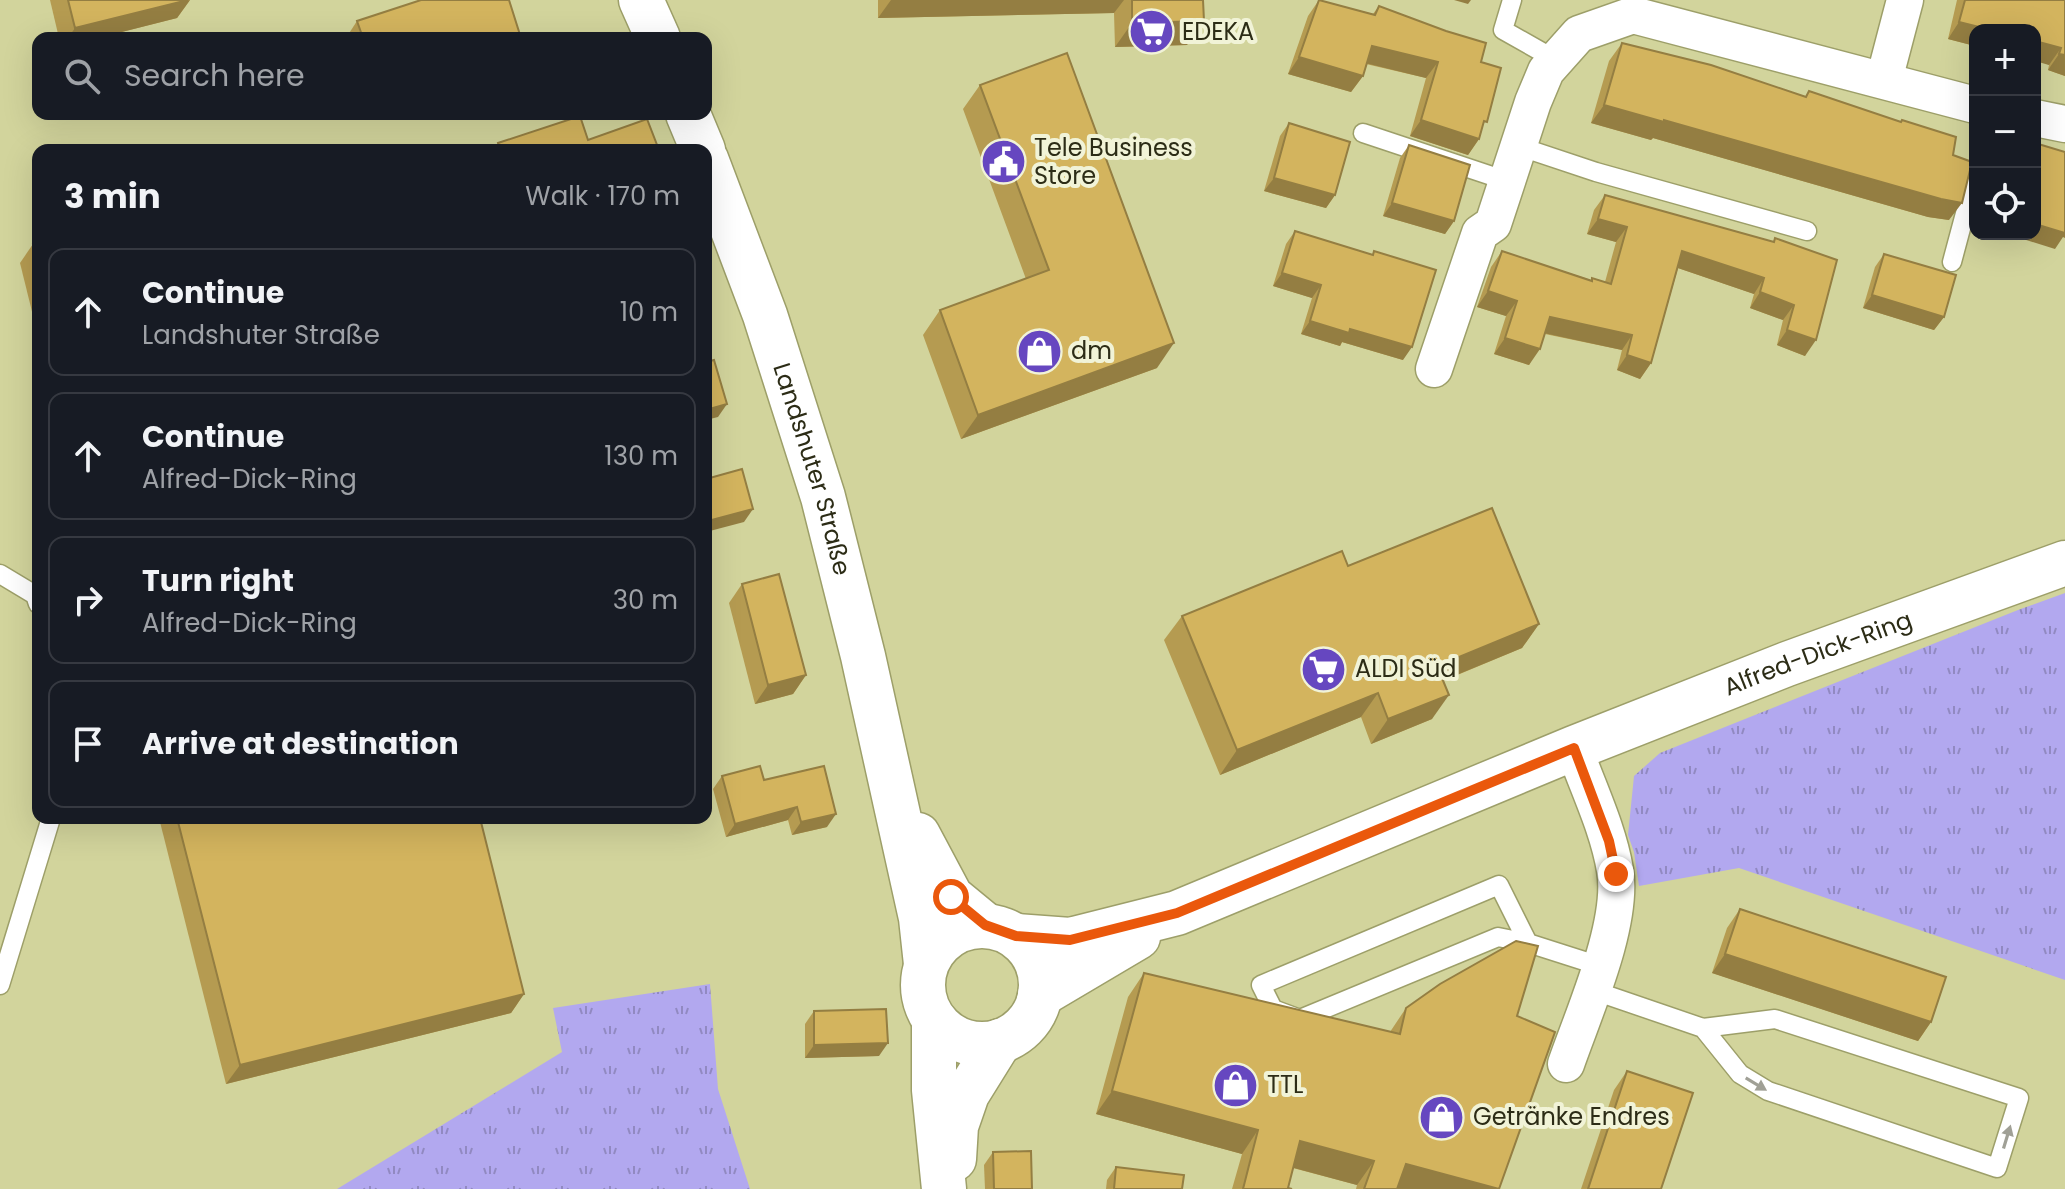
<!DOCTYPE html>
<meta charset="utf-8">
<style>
body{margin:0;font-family:Poppins,sans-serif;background:#242831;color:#f1f3f6}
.controls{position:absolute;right:24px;top:24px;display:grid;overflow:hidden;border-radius:16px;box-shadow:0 8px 32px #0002}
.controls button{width:72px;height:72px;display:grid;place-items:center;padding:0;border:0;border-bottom:2px solid #363941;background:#171b24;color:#f1f3f6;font:40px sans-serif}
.stop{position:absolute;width:24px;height:24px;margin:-18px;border:6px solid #ea580c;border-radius:50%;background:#fff}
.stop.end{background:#ea580c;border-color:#fff;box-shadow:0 2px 8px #0008}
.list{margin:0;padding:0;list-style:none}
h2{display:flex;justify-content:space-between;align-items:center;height:104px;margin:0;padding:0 32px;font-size:34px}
h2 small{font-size:26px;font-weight:400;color:#9ea1a6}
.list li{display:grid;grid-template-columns:52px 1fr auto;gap:24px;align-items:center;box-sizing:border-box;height:128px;margin:0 16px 16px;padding:0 16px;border:2px solid #363941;border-radius:16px}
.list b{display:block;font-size:30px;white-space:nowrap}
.list p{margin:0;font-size:26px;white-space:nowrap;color:#9ea1a6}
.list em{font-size:26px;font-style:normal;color:#9ea1a6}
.icon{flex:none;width:44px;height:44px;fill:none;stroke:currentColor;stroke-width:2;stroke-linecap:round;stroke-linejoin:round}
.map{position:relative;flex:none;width:2065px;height:1189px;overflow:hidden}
.search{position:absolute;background:#171b24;box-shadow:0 8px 32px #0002;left:32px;top:32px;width:680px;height:88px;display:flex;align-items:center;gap:20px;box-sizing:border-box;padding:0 28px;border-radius:16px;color:#9ea1a6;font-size:30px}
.panel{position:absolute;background:#171b24;box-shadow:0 8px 32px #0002;left:32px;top:144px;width:680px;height:680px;border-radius:16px}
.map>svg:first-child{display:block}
</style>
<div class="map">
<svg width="2065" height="1189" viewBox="0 0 2065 1189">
<defs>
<pattern id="grass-tufts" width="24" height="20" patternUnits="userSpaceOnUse" patternTransform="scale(2)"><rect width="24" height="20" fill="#b2a8ef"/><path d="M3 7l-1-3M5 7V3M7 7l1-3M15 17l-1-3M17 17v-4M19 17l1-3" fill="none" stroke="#9189c1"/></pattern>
</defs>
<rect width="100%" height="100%" fill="#d2d49c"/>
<g fill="url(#grass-tufts)">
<polygon points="2065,593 2065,980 1739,868 1639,886 1634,852 1628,835 1634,776 1660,753 2018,610"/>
<polygon points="710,984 718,1089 750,1189 337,1189 562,1052 553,1008"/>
</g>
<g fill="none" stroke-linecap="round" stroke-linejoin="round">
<defs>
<g id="service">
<polyline points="1512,0 1503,30 1556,60"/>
<polyline points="1363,133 1507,181"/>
<polyline points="1518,146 1596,172 1807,231"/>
<polyline points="1952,262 1975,176"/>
<polyline points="0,574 35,595 38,604"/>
<polyline points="1528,943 1499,885 1261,985 1273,1009 1300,1019 1498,937 1528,943 1600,966"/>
<polyline points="0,985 51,818"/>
<polyline points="1592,990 1703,1028 1775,1019 2019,1098 1997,1168 1768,1091 1740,1074 1703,1028"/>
</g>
<g id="minor">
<polyline points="1884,80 1905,0"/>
<polyline points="2035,118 2065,124"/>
<polyline points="1434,369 1480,233 1493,224 1533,102 1546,71 1579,34 1633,15 1975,105"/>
<path d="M1566 1064C1584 1012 1624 923 1615 870 1608 828 1588 788 1574 748"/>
</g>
<g id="secondary">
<polyline points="641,0 658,38"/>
<polyline points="688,114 703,150"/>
<path id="s1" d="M706 159 765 315 823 497 863 656 921 918 926 964"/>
<polyline points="918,835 951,897 985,925"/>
<circle cx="982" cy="985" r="59"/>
<path id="s2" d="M1016 936 1070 940 1177 913 1574 748 1787 664 2065 563"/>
<polyline points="1040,995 1138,937"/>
<polyline points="934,1020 934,1090 944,1189"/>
<polyline points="954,1159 956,1126 967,1094 1000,1041"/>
</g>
</defs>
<use href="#service" stroke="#9d9f69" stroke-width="21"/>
<use href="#minor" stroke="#9d9f69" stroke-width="39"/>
<use href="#secondary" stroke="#9d9f69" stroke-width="47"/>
<use href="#service" stroke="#fff" stroke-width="18"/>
<use href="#minor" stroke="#fff" stroke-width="36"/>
<use href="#secondary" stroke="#fff" stroke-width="44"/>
</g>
<g fill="#b59b51">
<polygon points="50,0 190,0 177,18 98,38 59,38"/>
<polygon points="878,0 1203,0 1187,45 1115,47 1114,13 878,18"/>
<polygon points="1319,0 1373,14 1379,6 1481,62 1482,130 1479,139 1468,155 1410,136 1426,78 1366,64 1363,76 1351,92 1288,74 1308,16"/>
<polygon points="1957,0 2065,0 2065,76 2048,70 2049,65 1975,30 1975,46 1948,39"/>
<polygon points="357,21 521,38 346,38"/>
<polygon points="1622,43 1805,97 1809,91 1953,155 1949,220 1928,217 1653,138 1651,140 1591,123 1609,61"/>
<polygon points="980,85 1157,368 961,439 923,335 940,310 1026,279 963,109"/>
<polygon points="1289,123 1335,195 1326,208 1264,191 1280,136"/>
<polygon points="588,140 659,150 493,150 498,143"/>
<polygon points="1409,145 1454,221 1445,234 1383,216 1400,158"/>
<polygon points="1605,195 1773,242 1775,238 1837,260 1805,356 1777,345 1783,320 1750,308 1754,294 1678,268 1651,363 1640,379 1617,370 1622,350 1545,334 1529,365 1494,354 1506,316 1477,307 1491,267 1502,251 1591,280 1592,278 1605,282 1616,242 1587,234 1594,210"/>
<polygon points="1295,231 1372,255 1374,251 1403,360 1342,342 1340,346 1301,334 1312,298 1273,286 1286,244"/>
<polygon points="38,242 38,336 20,263 33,244"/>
<polygon points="1884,254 1944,317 1934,330 1863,308 1875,267"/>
<polygon points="1348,566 1539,624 1522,648 1443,681 1432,719 1371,744 1361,717 1220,775 1164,640 1182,616"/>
<polygon points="742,584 806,675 793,694 755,704 729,603"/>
<polygon points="722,776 764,780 827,827 792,835 788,820 726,837 713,789"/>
<polygon points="159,818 480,818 524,994 511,1013 226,1084"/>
<polygon points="1740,909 1931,1022 1918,1041 1712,973 1727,928"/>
<polygon points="1144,973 1390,1032 1406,1008 1517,1016 1499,1189 1356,1189 1357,1185 1293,1168 1288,1188 1292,1189 1232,1189 1242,1154 1096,1114 1128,997"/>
<polygon points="814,1011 879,1056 805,1058 805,1024"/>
<polygon points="1627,1071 1661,1189 1581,1189 1614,1090"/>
<polygon points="993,1152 1032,1189 985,1189 984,1165"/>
<polygon points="1116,1167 1182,1189 1106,1189 1107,1180"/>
</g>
<g fill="#947e42">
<polygon points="190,0 177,18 98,38 68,38 75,28"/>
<polygon points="891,0 1124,0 1114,13 878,18"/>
<polygon points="1454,0 1471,0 1468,4"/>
<polygon points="1204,21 1187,45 1115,47 1132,23"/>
<polygon points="1959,22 1991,30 1975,30 1975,46 1948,39"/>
<polygon points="2035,41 2061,48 2049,65 2035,61"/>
<polygon points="1372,46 1438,62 1426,78 1361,62"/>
<polygon points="2059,54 2065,55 2065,76 2048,70"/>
<polygon points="1299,57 1363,76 1351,92 1288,74"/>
<polygon points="1604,105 1664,120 1962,203 1949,220 1928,217 1653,138 1651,140 1591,123"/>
<polygon points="1421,120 1479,139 1468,155 1410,136"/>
<polygon points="1274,178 1335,195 1326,208 1264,191"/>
<polygon points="1392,203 1454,221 1445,234 1383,216"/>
<polygon points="1598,219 1627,227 1616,242 1587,234"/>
<polygon points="2035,224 2065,226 2065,238 2063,237 2055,249 2020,238 2022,234 2035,234"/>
<polygon points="1682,251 1764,278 1754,294 1672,266"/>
<polygon points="1282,273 1321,285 1312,298 1273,286"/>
<polygon points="1488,291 1517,301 1506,316 1477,307"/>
<polygon points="1760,292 1794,305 1783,320 1750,308"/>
<polygon points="1872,295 1944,317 1934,330 1863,308"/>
<polygon points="1550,317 1632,335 1622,350 1539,332"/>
<polygon points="1310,321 1350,329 1412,347 1403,360 1342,342 1340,346 1301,334"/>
<polygon points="1787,330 1816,340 1805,356 1777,345"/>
<polygon points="1505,338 1540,349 1529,365 1494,354"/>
<polygon points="1174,343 1157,368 961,439 978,415"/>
<polygon points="1627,355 1651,363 1640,379 1617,370"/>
<polygon points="727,404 718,417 706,420 706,410"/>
<polygon points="753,509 744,522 706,532 706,525 708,521"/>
<polygon points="1539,624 1522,648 1420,690 1437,666"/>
<polygon points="806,675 793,694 755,704 768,685"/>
<polygon points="1378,693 1361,717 1220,775 1237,750"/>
<polygon points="1449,695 1432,719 1371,744 1388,719"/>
<polygon points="797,807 788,820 726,837 735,824"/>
<polygon points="836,814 827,827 792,835 801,822"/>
<polygon points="1725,954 1931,1022 1918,1041 1712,973"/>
<polygon points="524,994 511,1013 226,1084 240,1065"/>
<polygon points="888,1043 879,1056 805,1058 814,1045"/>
<polygon points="1112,1091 1258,1130 1242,1154 1096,1114"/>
<polygon points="1300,1141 1374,1161 1357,1185 1283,1165"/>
<polygon points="1406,1164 1499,1189 1395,1189"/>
</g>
<g fill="#d3b45e" stroke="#947e42" stroke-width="2">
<polygon points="68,0 188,0 75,28"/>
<polygon points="421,0 509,0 521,38 363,38 357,21"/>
<polygon points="1132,0 1203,0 1204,21 1132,23"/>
<polygon points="1319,0 1375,15 1379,6 1446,31 1486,43 1481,62 1501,68 1487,122 1484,121 1479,139 1421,120 1438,62 1372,46 1363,76 1299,57"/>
<polygon points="1965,0 2065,0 2065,55 2059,54 2061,48 2035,41 2035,30 1991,30 1959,22"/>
<polygon points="1622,43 1711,65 1806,97 1809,91 1901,122 1902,120 1956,137 1953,155 1972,162 1962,203 1941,199 1664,120 1664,122 1604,105"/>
<polygon points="1067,53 1174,343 978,415 940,310 1049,270 980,85"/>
<polygon points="580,116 588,140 647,119 659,150 500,150 498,143"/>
<polygon points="1289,123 1350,142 1335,195 1274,178"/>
<polygon points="2035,143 2065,152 2065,233 2035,224 2035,200 2037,189 2035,188"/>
<polygon points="1409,145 1470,165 1454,221 1392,203"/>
<polygon points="1605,195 1774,242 1775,238 1837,260 1816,340 1787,330 1794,305 1760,292 1764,278 1682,251 1651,363 1627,355 1632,335 1550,317 1540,349 1505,338 1517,301 1488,291 1502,251 1592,281 1592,278 1611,284 1627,227 1598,219"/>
<polygon points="1295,231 1373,255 1374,251 1436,270 1412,347 1350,329 1349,333 1310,321 1321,285 1282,273"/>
<polygon points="38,242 38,264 33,244"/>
<polygon points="1884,254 1956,275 1944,317 1872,295"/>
<polygon points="714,360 727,404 706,410 706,362"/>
<polygon points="742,469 753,509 708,521 706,513 706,479"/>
<polygon points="1492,508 1539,624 1437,666 1449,695 1388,719 1378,693 1237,750 1182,616 1342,551 1348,566"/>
<polygon points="779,574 806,675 768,685 742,584"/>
<polygon points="760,766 764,780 824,766 836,814 801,822 797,807 735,824 722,776"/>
<polygon points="177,818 480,818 524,994 240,1065"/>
<polygon points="1740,909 1946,977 1931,1022 1725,954"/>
<polygon points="1516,941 1538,946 1517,1016 1555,1032 1499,1189 1406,1164 1397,1189 1364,1189 1374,1161 1300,1141 1288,1188 1292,1189 1243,1189 1258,1130 1112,1091 1144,973 1400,1034 1406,1008 1440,984"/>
<polygon points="886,1009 888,1043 814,1045 814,1011"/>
<polygon points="1627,1071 1693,1093 1661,1189 1588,1189"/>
<polygon points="1031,1151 1032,1189 994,1189 993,1152"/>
<polygon points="1116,1167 1184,1175 1182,1189 1114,1189"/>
</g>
<defs><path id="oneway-solid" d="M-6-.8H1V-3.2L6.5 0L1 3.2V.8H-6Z" transform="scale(2)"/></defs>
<g fill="#a0a096">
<use href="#oneway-solid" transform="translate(1756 1084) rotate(31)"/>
<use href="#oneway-solid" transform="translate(2007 1137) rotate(-73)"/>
</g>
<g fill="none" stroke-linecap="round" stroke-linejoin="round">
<polyline stroke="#ea580c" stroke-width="10" points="951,897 985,925 1016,936 1070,940 1177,913 1574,748 1609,841 1616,874"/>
</g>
<defs>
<symbol id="supermarket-disc" viewBox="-11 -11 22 22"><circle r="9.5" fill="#6647c0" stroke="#f1f3d7"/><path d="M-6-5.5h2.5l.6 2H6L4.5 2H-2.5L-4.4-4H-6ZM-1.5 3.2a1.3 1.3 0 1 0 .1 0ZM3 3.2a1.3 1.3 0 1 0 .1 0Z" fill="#fff"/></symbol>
<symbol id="civic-disc" viewBox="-11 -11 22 22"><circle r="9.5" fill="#6647c0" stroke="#f1f3d7"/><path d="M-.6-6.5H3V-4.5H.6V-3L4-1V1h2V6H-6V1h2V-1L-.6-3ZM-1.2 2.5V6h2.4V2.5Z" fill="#fff"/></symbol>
<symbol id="shop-disc" viewBox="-11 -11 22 22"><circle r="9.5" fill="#6647c0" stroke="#f1f3d7"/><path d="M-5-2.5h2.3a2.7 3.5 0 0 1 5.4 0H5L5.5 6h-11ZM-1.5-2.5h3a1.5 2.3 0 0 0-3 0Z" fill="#fff"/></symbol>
</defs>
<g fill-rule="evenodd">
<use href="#supermarket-disc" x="1126" y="6" width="51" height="51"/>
<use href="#civic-disc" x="978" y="136" width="51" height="51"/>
<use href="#shop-disc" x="1014" y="326" width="51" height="51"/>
<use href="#supermarket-disc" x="1298" y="644" width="51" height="51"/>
<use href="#shop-disc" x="1210" y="1060" width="51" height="51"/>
<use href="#shop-disc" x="1416" y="1092" width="51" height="51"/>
</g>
<g text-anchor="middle" stroke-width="8" stroke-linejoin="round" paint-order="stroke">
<g font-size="24" fill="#2c2c16" stroke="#f1f3d7" text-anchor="start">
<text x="1182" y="40">EDEKA</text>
<text x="1034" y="156">Tele Business<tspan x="1034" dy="28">Store</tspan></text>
<text x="1071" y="359">dm</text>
<text x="1355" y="677">ALDI Süd</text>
<text x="1267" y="1093">TTL</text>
<text x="1473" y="1125">Getränke Endres</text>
</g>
<g font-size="24" fill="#2c2c16" stroke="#f1f3d7">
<text dy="8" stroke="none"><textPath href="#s1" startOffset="328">Landshuter Straße</textPath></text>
<text dy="8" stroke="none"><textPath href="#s2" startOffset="856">Alfred-Dick-Ring</textPath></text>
</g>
</g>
</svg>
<div class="controls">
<button>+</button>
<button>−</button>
<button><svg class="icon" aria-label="locate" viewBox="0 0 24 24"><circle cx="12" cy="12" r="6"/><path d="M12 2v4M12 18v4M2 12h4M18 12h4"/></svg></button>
</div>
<div class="stop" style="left:951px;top:897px"></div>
<div class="stop end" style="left:1616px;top:874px"></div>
<div class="search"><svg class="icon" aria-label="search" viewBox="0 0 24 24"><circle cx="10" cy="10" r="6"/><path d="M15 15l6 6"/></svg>Search here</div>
<section class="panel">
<h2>3 min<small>Walk · 170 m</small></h2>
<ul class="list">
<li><svg class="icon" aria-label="ahead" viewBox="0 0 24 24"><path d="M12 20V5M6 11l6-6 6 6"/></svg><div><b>Continue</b><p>Landshuter Straße</p></div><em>10 m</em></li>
<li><svg class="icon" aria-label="ahead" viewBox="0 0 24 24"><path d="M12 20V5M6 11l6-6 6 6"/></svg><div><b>Continue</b><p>Alfred-Dick-Ring</p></div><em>130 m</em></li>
<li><svg class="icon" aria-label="right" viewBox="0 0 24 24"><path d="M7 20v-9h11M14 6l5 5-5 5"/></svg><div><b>Turn right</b><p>Alfred-Dick-Ring</p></div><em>30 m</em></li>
<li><svg class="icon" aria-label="arrive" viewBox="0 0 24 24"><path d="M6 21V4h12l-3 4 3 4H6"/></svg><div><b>Arrive at destination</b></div></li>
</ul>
</section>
</div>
